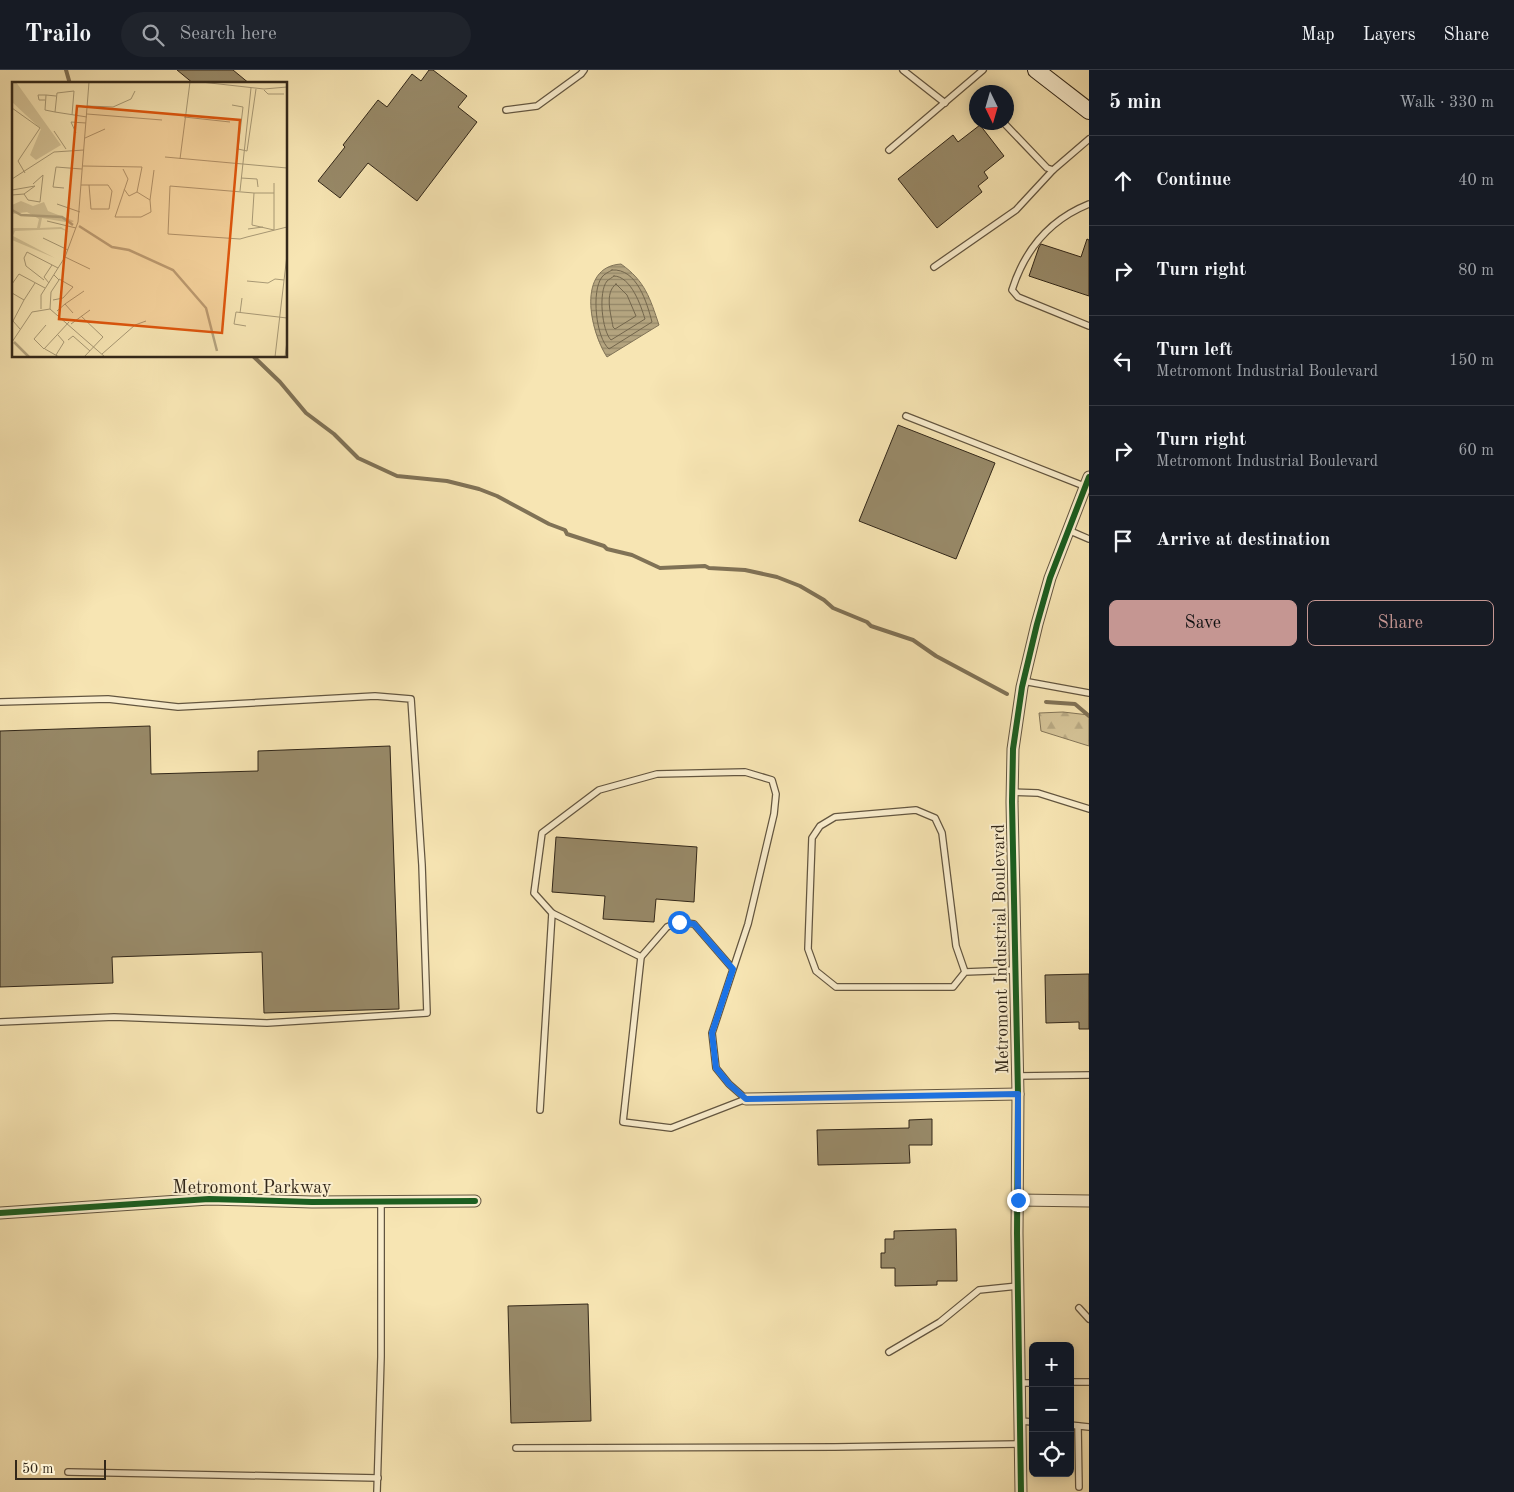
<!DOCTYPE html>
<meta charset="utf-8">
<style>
body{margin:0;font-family:"Old Standard TT",serif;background:#20242c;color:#f1f3f6}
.controls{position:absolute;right:15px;bottom:15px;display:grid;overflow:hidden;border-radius:8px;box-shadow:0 2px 12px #0003}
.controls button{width:45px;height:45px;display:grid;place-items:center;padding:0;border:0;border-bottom:1px solid #363941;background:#171b24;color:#f1f3f6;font:25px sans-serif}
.compass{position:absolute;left:969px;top:15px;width:45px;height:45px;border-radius:50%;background:#171b24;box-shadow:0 2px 12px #0003;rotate:175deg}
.scale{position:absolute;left:15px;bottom:12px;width:91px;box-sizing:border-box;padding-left:5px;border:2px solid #322719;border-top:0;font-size:14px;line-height:18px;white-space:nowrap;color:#322719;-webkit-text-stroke:4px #faeece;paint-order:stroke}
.stop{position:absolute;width:15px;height:15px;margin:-11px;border:4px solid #1a73e8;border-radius:50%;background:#fff}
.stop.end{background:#1a73e8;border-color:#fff;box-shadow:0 1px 5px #0008}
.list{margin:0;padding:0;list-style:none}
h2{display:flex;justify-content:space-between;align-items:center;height:65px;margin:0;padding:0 20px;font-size:21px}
h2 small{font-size:16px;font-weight:400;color:#9ea1a6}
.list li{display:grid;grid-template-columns:32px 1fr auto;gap:15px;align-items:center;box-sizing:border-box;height:90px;padding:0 20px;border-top:1px solid #363941}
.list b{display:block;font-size:19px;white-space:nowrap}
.list p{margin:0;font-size:16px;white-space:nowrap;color:#9ea1a6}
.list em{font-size:16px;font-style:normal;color:#9ea1a6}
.actions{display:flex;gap:10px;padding:15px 20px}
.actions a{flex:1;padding:11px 0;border:1px solid #c59692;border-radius:8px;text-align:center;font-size:18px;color:#c59692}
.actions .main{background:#c59692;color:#111}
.icon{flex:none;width:28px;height:28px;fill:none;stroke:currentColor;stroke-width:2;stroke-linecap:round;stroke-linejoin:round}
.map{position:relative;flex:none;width:1089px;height:1422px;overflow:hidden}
header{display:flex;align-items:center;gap:30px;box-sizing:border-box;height:70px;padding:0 25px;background:#171b24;border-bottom:1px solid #363941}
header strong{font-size:24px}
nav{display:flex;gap:28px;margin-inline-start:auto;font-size:18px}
.search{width:350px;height:45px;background:#20242c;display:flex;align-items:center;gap:12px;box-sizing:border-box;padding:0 18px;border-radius:28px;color:#9ea1a6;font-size:19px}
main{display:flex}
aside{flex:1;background:#171b24}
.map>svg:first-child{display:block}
</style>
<header>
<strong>Trailo</strong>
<div class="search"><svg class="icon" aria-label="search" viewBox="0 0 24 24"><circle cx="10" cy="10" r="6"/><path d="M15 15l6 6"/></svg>Search here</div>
<nav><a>Map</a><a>Layers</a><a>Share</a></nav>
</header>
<main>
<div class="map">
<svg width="1089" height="1422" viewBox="0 0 1089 1422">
<defs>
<pattern id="forest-firs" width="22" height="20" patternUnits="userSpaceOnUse" patternTransform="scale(1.25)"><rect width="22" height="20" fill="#d6c599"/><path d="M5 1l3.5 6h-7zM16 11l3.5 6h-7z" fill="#b8a983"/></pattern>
<pattern id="water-rules" width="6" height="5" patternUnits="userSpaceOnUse" patternTransform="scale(1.25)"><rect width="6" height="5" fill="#b4a47f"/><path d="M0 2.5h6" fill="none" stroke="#938667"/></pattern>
</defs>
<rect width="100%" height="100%" fill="#f7e5b3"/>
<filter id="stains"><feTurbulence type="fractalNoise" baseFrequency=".004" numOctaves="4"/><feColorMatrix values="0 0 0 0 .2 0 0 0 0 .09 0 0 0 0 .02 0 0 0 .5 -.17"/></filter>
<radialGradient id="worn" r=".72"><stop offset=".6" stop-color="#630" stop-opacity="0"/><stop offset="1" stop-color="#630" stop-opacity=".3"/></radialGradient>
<polygon fill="url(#forest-firs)" stroke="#847659" points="1063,642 1089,645 1089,676 1041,661 1039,643"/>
<path fill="url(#water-rules)" stroke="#807256" d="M621 194C645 211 650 228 659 255L607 287C590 261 576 197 621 194Z"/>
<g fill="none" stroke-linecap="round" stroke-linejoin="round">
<g stroke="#73664c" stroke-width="1">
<path d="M612 200C637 198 647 233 652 252L609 279C596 268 591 221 602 207 604 204 609 202 612 200Z"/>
<path d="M614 206C631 206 641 236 645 249L611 270C602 261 598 222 607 211 608 210 613 207 614 206Z"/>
<path d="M616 214 627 225 636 246 615 259 613 257C611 244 604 223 616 214Z"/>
</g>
<g stroke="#807256" stroke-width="4">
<polyline points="66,0 70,14"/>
<polyline points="253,286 280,312 306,343 334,364 358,388 397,406 447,411 479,419 497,426 549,454 565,460 567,464 604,476 607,479 632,485 660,498 705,496 709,498 745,500 777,507 800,516 824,530 833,538 867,552 871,556 913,570 936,586 1007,624"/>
<polyline points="1046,632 1075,634 1089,646"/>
</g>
</g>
<g fill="#988a69" stroke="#322719">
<polygon points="177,0 233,0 250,14 194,14"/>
<polygon points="429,0 433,0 467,26 458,37 477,52 417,131 368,93 340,128 318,111 345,77 343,75 378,30 387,37 412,4 421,11"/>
<polygon points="980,55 1004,86 984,102 988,108 978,116 982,122 937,158 898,109 953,65 958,72"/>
<polygon points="1087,169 1089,170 1089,226 1029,206 1039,177 1041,174 1081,187"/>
<polygon points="898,355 995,393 956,489 859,451"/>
<polygon points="150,656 151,704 258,701 258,681 390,676 399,939 264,943 262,882 112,887 113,913 0,917 0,661"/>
<polygon points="556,767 697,777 694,832 656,829 654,852 603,849 605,826 552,822"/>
<polygon points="1089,904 1089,959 1079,959 1079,952 1046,953 1045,905"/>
<polygon points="932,1049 932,1075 909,1075 910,1093 818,1095 817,1060 909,1058 909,1050"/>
<polygon points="956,1159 957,1211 937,1211 937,1215 895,1216 895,1198 881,1198 881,1183 885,1183 885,1169 894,1169 894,1161"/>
<polygon points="588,1234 591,1351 511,1353 508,1236"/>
</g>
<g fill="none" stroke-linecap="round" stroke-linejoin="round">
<defs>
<g id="lane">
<polyline points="903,0 945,33"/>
<polyline points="506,40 537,36 581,4 584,0"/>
<polyline points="1003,52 1047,98 1053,100 1089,69"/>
<polyline points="889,80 983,0"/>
<path d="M1089 134C1049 150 1025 179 1012 220L1018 227 1089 256"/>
<polyline points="934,197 1016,140 1053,100"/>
<polyline points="906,346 1084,416"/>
<polyline points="1068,460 1089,469"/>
<polyline points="1023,611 1089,623"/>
<polyline points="0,632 108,629 178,637 375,626 411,629 422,795 427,943 267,953 114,947 0,952"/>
<polyline points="1012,722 1038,723 1089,739"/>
<polyline points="552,843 534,823 542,763 599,720 657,704 745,702 772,710 776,724 774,744 748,854 712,963 716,998 729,1014 746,1029 671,1058 623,1052 641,887 667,857 679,852 694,854 733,899"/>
<polyline points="965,902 956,876 942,763 935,748 916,740 835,747 820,756 812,768 808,879 816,901 836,917 953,917 965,902 1016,900"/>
<polyline points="1018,1006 1089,1005"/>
<polyline points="540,1040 552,843 641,887"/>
<polyline points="1079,1238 1089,1249"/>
<polyline points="889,1282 940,1252 979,1220 1018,1216"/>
<polyline points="1070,1312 1089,1312"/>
<polyline points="1020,1313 1033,1313"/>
<polyline points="1020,1351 1033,1352"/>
<polyline points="1070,1355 1089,1357"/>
<polyline points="1078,1356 1079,1417"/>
<polyline points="516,1378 835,1377 1021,1374"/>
<polyline points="68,1402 378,1408"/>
<polyline points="377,1422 381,1287 381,1132"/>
</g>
<g id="street">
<polyline points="746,1029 1018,1024"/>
<polyline points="1018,1130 1089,1131"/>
<polyline points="0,1143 209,1129 312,1132 475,1131"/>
<polyline points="1021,1422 1017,1163 1018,1024 1012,732 1013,679 1022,617 1037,554 1050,508 1089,407"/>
</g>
<polyline id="secondary" points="1036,0 1089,41"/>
</defs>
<use href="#lane" stroke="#635640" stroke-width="8"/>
<use href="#street" stroke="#635640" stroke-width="13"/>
<use href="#secondary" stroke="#322719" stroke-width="18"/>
<use href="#lane" stroke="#faeece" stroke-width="5.5"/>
<use href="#street" stroke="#faeece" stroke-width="11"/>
<use href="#secondary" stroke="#faeece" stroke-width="16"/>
<defs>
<g id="cycleway">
<polyline points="0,1143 209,1129 312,1132 475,1131"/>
<polyline points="1021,1422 1017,1163 1018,1024 1012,732 1013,679 1022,617 1037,554 1050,508 1089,407"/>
</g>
</defs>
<use href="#cycleway" stroke="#faeece" stroke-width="9"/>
<use href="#cycleway" stroke="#1b5e20" stroke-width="6"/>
</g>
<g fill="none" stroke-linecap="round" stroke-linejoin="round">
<polyline stroke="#1a73e8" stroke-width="6" points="679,852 694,854 733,899 712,963 716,998 729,1014 746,1029 1018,1024 1018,1130"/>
</g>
<g text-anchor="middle" stroke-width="4" stroke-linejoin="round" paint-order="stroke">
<g font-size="18" fill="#322719" stroke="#faeece">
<text transform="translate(1000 879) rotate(-91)" y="6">Metromont Industrial Boulevard</text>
<text x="252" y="1123">Metromont Parkway</text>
</g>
</g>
<g transform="translate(12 12)">
<rect width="275" height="275" fill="#f7e5b3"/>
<path d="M0 0H4L49 63 24 78 18 73 29 47 0 20ZM9 119 21 124 32 120 36 129 62 139 59 141 30 136 28 146 49 145 57 150 49 147 3 149 1 154 43 176 0 158V146H25L27 137 15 130 0 132V123Z" fill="#d6c599"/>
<path fill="none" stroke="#b4a47f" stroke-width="2.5" d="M0 128 9 133 50 135 61 143M67 144 100 165 117 168 161 188 194 226 205 269M2 260 17 275"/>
<path fill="none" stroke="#a89975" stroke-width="1" d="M189 0 252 7 275 5M252 8 256 12H272M44 14 34 13 33 28 43 30 45 11 62 9 60 33M33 18H27L26 13H34M220 23 231 25 226 67 235 69 244 7M75 24 101 25 119 17 123 9M0 26 28 46 6 79 13 91M43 30 75 35M75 32 150 38M172 35 218 40M42 49 54 67M64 51 59 40 74 41M73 56 93 47M153 75 275 86M168 77 178 0M71 84 130 85 125 110 117 114 112 107M111 87 116 97 103 135H129L139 130 138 118M229 96 245 97 246 105M0 97 42 70 72 68M262 101V148L240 143 242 111 158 104 156 152 228 157 235 155 275 145M69 103H96L100 109 97 127H79L77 103M52 106 41 105 44 85 70 87M0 108 23 104 12 112 0 113M228 109 239 6M125 110 138 118 142 88M242 111H262M12 112 16 118 28 120 31 93 21 102M45 122 68 130M35 139 64 146M236 147 251 145M31 156 56 168M53 175 78 187M32 198 14 184 12 176 15 170 46 186M235 199 256 201 263 197 272 198M37 201 32 195 40 183M0 202 7 192 33 206M0 211 12 218 23 201M41 218 51 216 61 205 47 197M53 222 72 209M29 227V213L53 175 66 140 77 0M38 227 39 210 47 198 42 193M45 229 53 222 61 231M228 231 230 216M69 234 91 255 72 275M59 242 78 228M34 243 22 257 32 267 57 240M234 244 222 242 224 230 275 236M8 247 1 239 12 218M56 258 61 254 78 269M0 260 20 230 38 227 93 275M33 267 47 275M90 272 123 243 134 239M44 273 52 260 46 253M263 275 275 173M273 275 275 259"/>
<path fill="#df560d" fill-opacity="0.15" stroke="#df560d" stroke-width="2.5" d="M65 24 228 38 210 251 47 237Z"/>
<rect width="275" height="275" fill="none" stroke="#322719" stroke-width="2.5"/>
</g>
<rect width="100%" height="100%" filter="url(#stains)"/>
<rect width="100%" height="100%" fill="url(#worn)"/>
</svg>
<div class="controls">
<button>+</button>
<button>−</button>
<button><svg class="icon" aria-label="locate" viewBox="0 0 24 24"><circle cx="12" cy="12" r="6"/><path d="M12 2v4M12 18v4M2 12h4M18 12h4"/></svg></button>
</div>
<svg class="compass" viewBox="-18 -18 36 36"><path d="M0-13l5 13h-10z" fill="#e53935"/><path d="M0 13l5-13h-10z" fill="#9ea1a6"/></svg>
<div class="scale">50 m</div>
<div class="stop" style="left:679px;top:852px"></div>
<div class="stop end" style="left:1018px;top:1130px"></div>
</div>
<aside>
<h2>5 min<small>Walk · 330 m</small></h2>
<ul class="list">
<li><svg class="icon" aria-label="ahead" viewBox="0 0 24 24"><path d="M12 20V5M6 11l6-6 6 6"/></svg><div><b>Continue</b></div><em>40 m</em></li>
<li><svg class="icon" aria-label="right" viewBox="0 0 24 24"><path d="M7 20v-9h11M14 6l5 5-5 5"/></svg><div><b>Turn right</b></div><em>80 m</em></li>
<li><svg class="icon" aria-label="left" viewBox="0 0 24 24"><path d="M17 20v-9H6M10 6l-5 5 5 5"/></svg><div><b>Turn left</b><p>Metromont Industrial Boulevard</p></div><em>150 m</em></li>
<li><svg class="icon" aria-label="right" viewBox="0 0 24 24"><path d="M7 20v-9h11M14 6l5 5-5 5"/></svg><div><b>Turn right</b><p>Metromont Industrial Boulevard</p></div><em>60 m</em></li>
<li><svg class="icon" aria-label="arrive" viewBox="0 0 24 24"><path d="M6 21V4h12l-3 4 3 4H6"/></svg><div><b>Arrive at destination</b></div></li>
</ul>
<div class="actions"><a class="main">Save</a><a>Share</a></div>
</aside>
</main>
